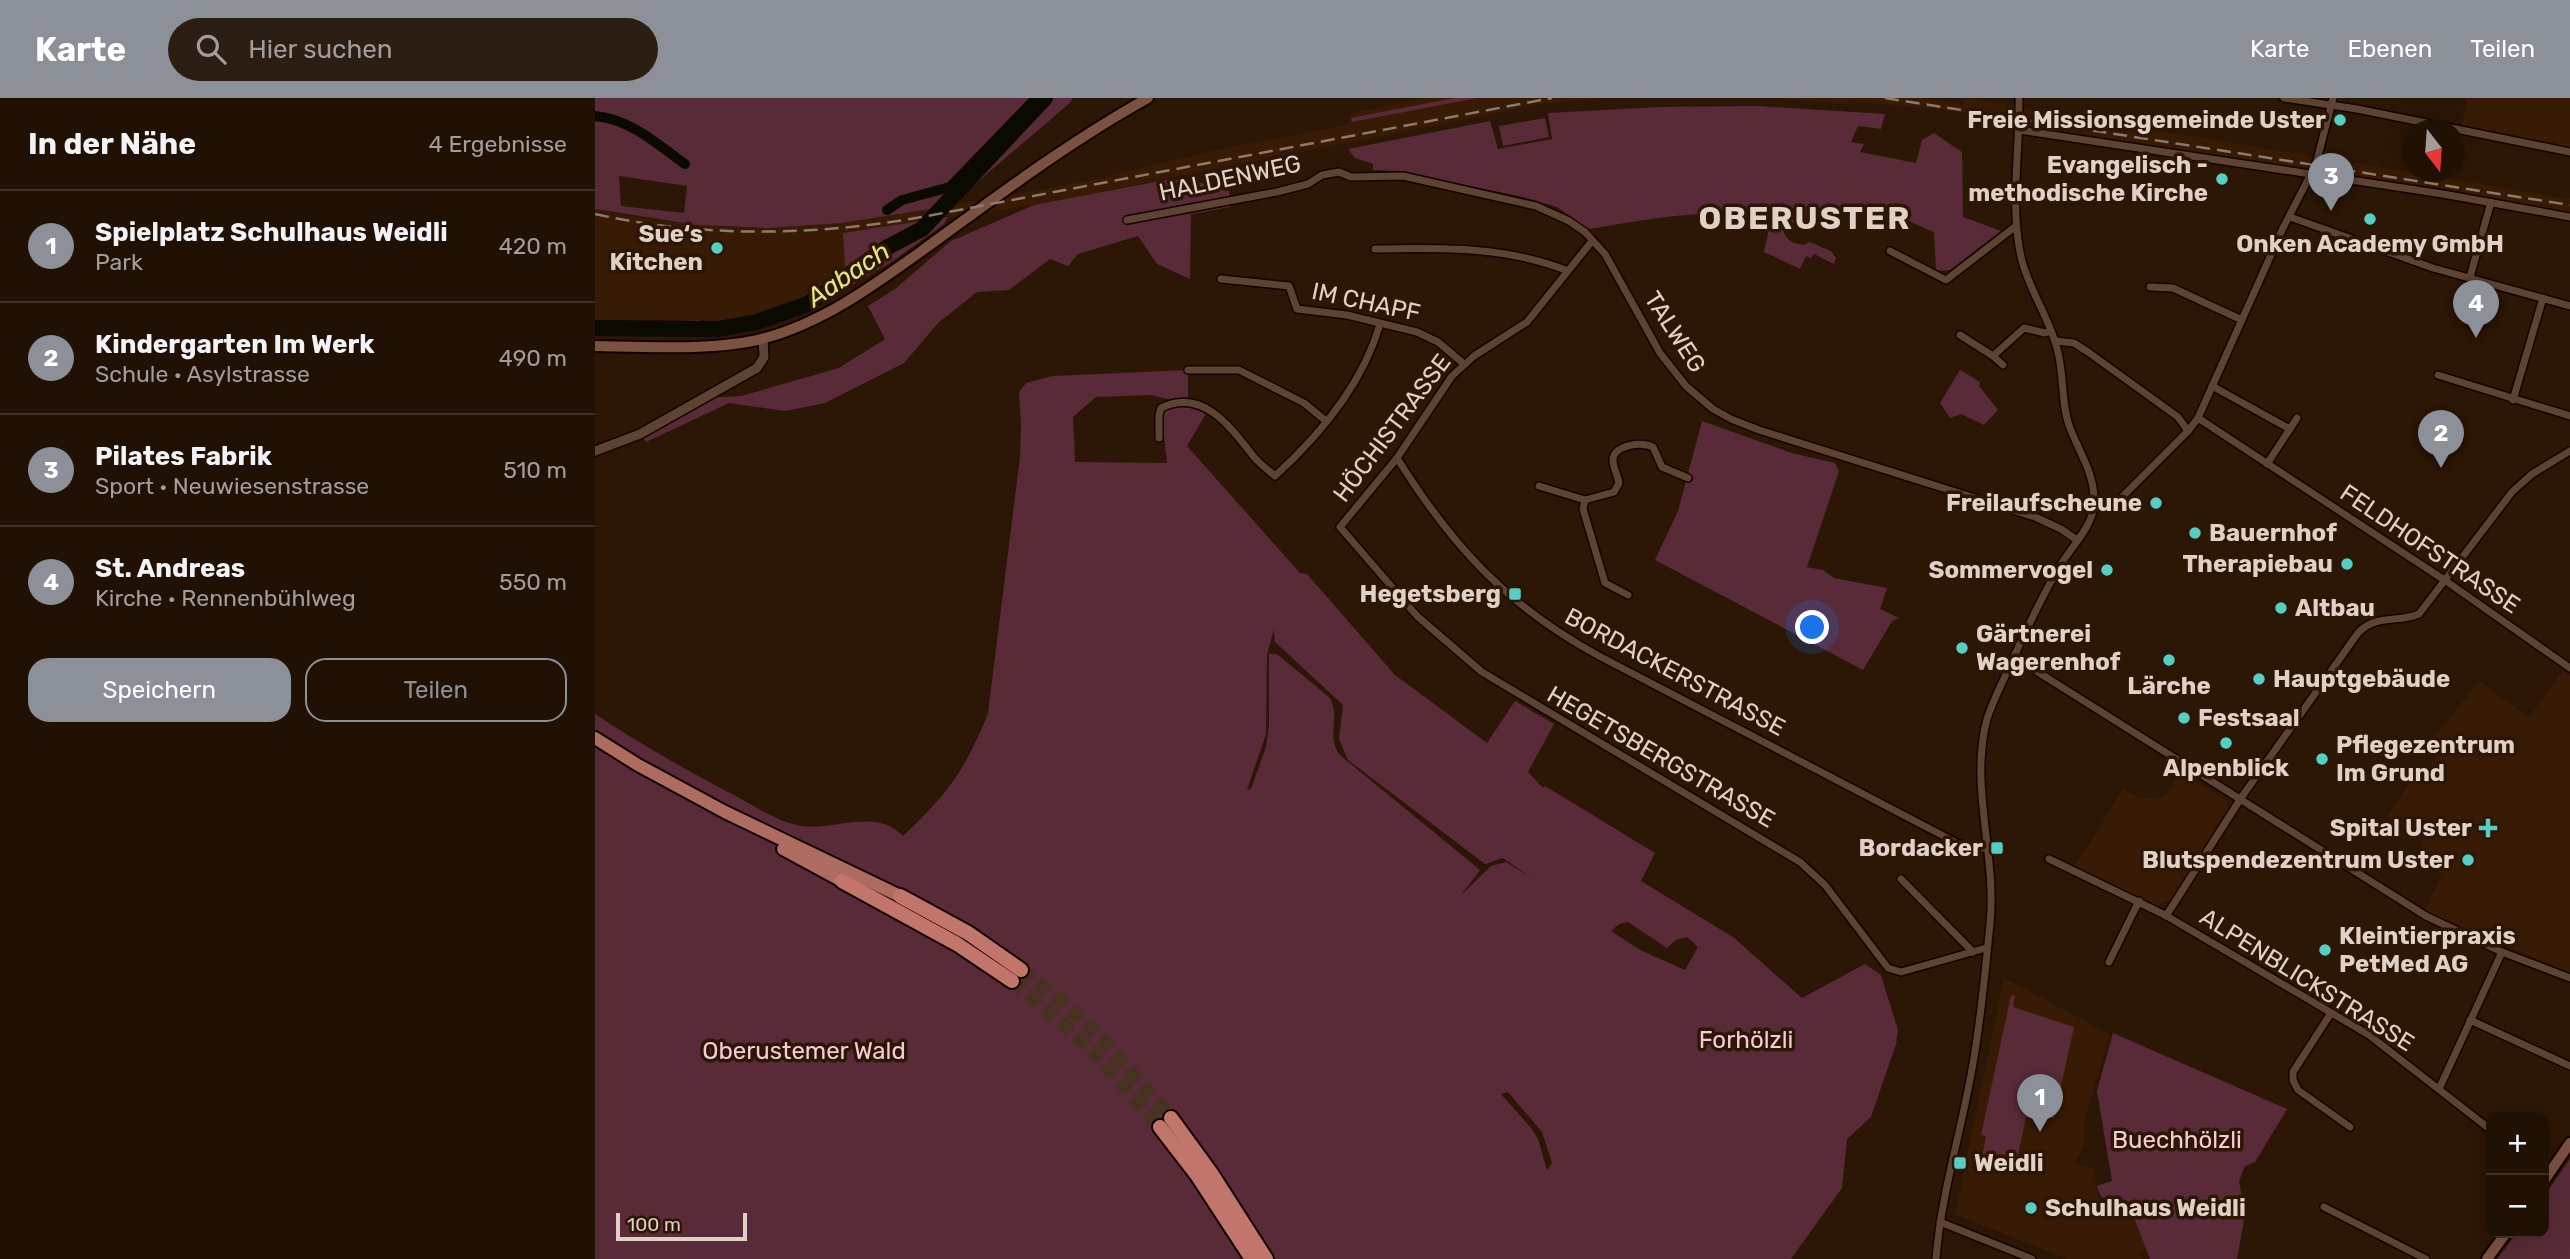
<!DOCTYPE html>
<html lang="de">
<meta charset="utf-8">
<style>
body{margin:0;font-family:Rubik,sans-serif;background:#2d1e13;color:#f1f3f6}
.controls{position:absolute;right:21px;bottom:21px;display:grid;overflow:hidden;border-radius:14px;box-shadow:0 7px 28px #0002}
.controls button{width:63px;height:63px;display:grid;place-items:center;padding:0;border:0;border-bottom:2px solid #3e3026;background:#211004;color:#f1f3f6;font:35px sans-serif}
.compass{position:absolute;left:1807px;top:21px;width:63px;height:63px;border-radius:50%;background:#211004;box-shadow:0 7px 28px #0002;rotate:163deg}
.scale{position:absolute;left:21px;bottom:18px;width:131px;box-sizing:border-box;padding-left:7px;border:4px solid #e0d0c6;border-top:0;font-size:19px;line-height:24px;white-space:nowrap;color:#e0d0c6;-webkit-text-stroke:5px #2c1605;paint-order:stroke}
.you{position:absolute;left:1218px;top:530px;width:24px;height:24px;margin:-18px;border:5px solid #fff;border-radius:50%;background:#1a73e8;box-shadow:0 0 0 10px #1a73e833}
.badge{display:grid;place-items:center;width:46px;height:46px;border-radius:50%;background:#8c9099;color:#fff;font-size:23px;font-weight:700}
.pin{position:absolute;translate:-50% -58px;filter:drop-shadow(0 2px 4px #0008)}
.pin::after{content:'';position:absolute;top:37px;width:24px;height:21px;background:inherit;clip-path:polygon(0 0,100% 0,50% 100%)}
.list{margin:0;padding:0;list-style:none}
h2{display:flex;justify-content:space-between;align-items:center;height:91px;margin:0;padding:0 28px;font-size:30px}
h2 small{font-size:23px;font-weight:400;color:#a29d9a}
.list li{display:grid;grid-template-columns:46px 1fr auto;gap:21px;align-items:center;box-sizing:border-box;height:112px;padding:0 28px;border-top:2px solid #3e3026}
.list b{display:block;font-size:26px;white-space:nowrap}
.list p{margin:0;font-size:23px;white-space:nowrap;color:#a29d9a}
.list em{font-size:23px;font-style:normal;color:#a29d9a}
.actions{display:flex;gap:14px;padding:21px 28px}
.actions a{flex:1;padding:16px 0;border:2px solid #8c9099;border-radius:21px;text-align:center;font-size:24px;color:#8c9099}
.actions .main{background:#8c9099;color:#fff}
.icon{flex:none;width:38px;height:38px;fill:none;stroke:currentColor;stroke-width:2;stroke-linecap:round;stroke-linejoin:round}
.map{position:relative;flex:none;width:1975px;height:1161px;overflow:hidden}
header{display:flex;align-items:center;gap:42px;box-sizing:border-box;height:98px;padding:0 35px;background:#8c9099;color:#fff}
header strong{font-size:33px}
nav{display:flex;gap:38px;margin-inline-start:auto;font-size:24px}
.search{width:490px;height:63px;background:#2d1e13;display:flex;align-items:center;gap:18px;box-sizing:border-box;padding:0 24px;border-radius:38px;color:#a29d9a;font-size:26px}
main{display:flex}
aside{flex:1;background:#211004}
.map>svg:first-child{display:block}
</style>
<header>
<strong>Karte</strong>
<div class="search"><svg class="icon" aria-label="search" viewBox="0 0 24 24"><circle cx="10" cy="10" r="6"/><path d="M15 15l6 6"/></svg>Hier suchen</div>
<nav><a>Karte</a><a>Ebenen</a><a>Teilen</a></nav>
</header>
<main>
<aside>
<h2>In der Nähe<small>4 Ergebnisse</small></h2>
<ul class="list">
<li><span class="badge">1</span><div><b>Spielplatz Schulhaus Weidli</b><p>Park</p></div><em>420 m</em></li>
<li><span class="badge">2</span><div><b>Kindergarten Im Werk</b><p>Schule · Asylstrasse</p></div><em>490 m</em></li>
<li><span class="badge">3</span><div><b>Pilates Fabrik</b><p>Sport · Neuwiesenstrasse</p></div><em>510 m</em></li>
<li><span class="badge">4</span><div><b>St. Andreas</b><p>Kirche · Rennenbühlweg</p></div><em>550 m</em></li>
</ul>
<div class="actions"><a class="main">Speichern</a><a>Teilen</a></div>
</aside>
<div class="map">
<svg width="1975" height="1161" viewBox="0 0 1975 1161">
<rect width="100%" height="100%" fill="#2c1605"/>
<g fill="#381b05">
<polygon points="831,0 1010,0 949,6 439,107 248,135 250,169 217,192 213,206 156,224 104,228 103,222 0,228 0,111 54,121 126,129 174,130 247,125 418,97 500,81 625,51 752,27 757,15"/>
<polygon points="1175,0 1330,0 1368,7 1370,0 1975,101 1975,116 1896,100 1417,26 1376,16 1253,2 1252,6"/>
<polygon points="1872,0 1975,0 1975,54 1866,31"/>
<polygon points="1968,573 1975,577 1975,874 1865,830 1830,812 1846,777 1846,770 1841,766 1844,761 1826,747 1828,742 1793,719 1815,682 1824,686 1841,660 1830,651 1884,583 1934,619"/>
<polygon points="1585,674 1631,702 1634,712 1575,803 1563,808 1479,770 1528,691 1547,701 1567,699 1572,696"/>
<polygon points="1409,880 1515,936 1489,1024 1489,1048 1480,1065 1499,1070 1503,1100 1529,1120 1538,1117 1551,1151 1545,1154 1548,1161 1472,1161 1360,1116"/>
</g>
<g fill="#592b39" fill-rule="evenodd">
<path d="M0 0H477L476 4 354 108 247 125 173 130 102 127 0 111ZM24 78 92 88 89 115 26 108Z"/>
<polygon points="859,0 882,0 757,24 756,20"/>
<path d="M1162 8 1290 16 1286 31 1263 28 1256 44 1269 46 1265 54 1321 65 1327 42 1339 35 1367 54 1368 119 1406 133 1355 172 1341 173 1339 134 1318 125 1299 113 1240 111 1237 120 1241 125 1234 128 1221 127 1213 118 1204 116 1202 122 1188 131C1191 143 1198 146 1210 147L1214 144 1236 153 1241 160 1239 166 1219 156 1216 160 1211 158 1205 171 1169 154 1174 130C1162 126 1151 120 1139 118 1097 111 1037 125 993 131L962 109 928 99 801 73 778 72V66L760 60 753 51 895 23 903 51 957 41 953 15 1065 9Z"/>
<polygon points="950,20 954,39 908,48 904,28"/>
<polygon points="575,81 634,89 635,109 596,116 595,181 562,166 543,138 483,156 473,168 455,161 414,192 382,194 343,225 309,265 230,305 190,313 134,305 51,344 45,336 107,300 146,298 244,270 290,241 273,208 300,191 356,143 439,107"/>
<polygon points="353,119 349,126 298,163 213,213 166,230 101,238 0,235 0,228 104,222 105,228 156,224 212,206 217,192 250,169 248,135"/>
<path d="M593 272V304L613 312 592 348 705 475 712 476 800 577 892 645 920 603 959 626 933 674 948 690 950 688 1060 755 1046 783 1138 839 1207 900 1270 866 1286 877 1303 932 1301 946 1276 1019 1252 1041 1247 1090 1196 1161H0V616C45 646 91 672 139 697 159 708 179 721 201 727 237 735 280 708 308 738 352 697 371 671 393 615L425 359 426 327 424 294 431 285 458 278ZM556 297 584 304 566 310 572 365 480 364 478 319 501 299ZM679 531 680 544 748 607 744 641 753 662 890 766 908 760 938 781 911 764 896 768 866 797 885 772 746 658C730 641 746 620 735 600L682 556H674V627L671 649 656 691 652 692 671 636 672 557ZM1033 824 1072 850 1081 842 1092 839 1103 849 1090 872 1045 852 1016 833 1024 826ZM913 994 947 1034 957 1065 952 1072 943 1041 937 1031 906 996Z"/>
<polygon points="1365,272 1385,284 1384,288 1403,312 1389,327 1366,316 1355,320 1345,305"/>
<polygon points="1107,323 1197,355 1240,365 1244,373 1212,469 1228,472 1239,480 1292,490 1285,511 1304,520 1297,523 1268,572 1060,462 1083,413"/>
<polygon points="1416,897 1420,898 1418,909 1479,929 1459,1020 1452,1020 1451,1022 1431,1019 1421,1066 1387,1059 1391,1038 1386,1037"/>
<polygon points="1518,935 1692,1011 1660,1064 1650,1068 1644,1083 1650,1117 1642,1161 1555,1161 1538,1117 1530,1120 1505,1097 1502,1088 1517,1083 1502,993"/>
<polygon points="1975,1061 1975,1161 1902,1161 1922,1135 1949,1135 1949,1098"/>
</g>
<g fill="none" stroke-linecap="round" stroke-linejoin="round">
<g stroke="#0a0a00" stroke-width="10">
<path d="M0 18C35 21 62 46 90 66"/>
<polyline points="292,112 307,102 355,89 441,0"/>
</g>
<polyline stroke="#0a0a00" stroke-width="16" points="0,230 123,231 162,224 213,206 291,150 327,131 450,0"/>
<g stroke="#473222" stroke-width="14" stroke-dasharray="14 7" stroke-linecap="butt">
<polyline points="426,872 466,903 506,939 576,1020"/>
<polyline points="417,883 493,948 565,1029"/>
</g>
<defs>
<g id="minor">
<polyline points="1689,0 1762,11 1975,54"/>
<polyline points="1424,32 1848,96 1975,119"/>
<polyline points="1695,119 1838,170 1975,208"/>
<polyline points="532,122 682,94 713,86 727,77 744,74 756,79 808,78 941,108 974,123 990,134 1010,156 1065,255 1091,288 1118,311 1136,321 1164,332 1440,419 1466,431 1482,442"/>
<polyline points="997,143 932,224 879,258 857,278 802,360 745,429 822,518 887,574 1205,764 1230,787 1293,870 1306,874 1391,850"/>
<path d="M780 151C846 150 911 148 973 173"/>
<polyline points="1295,153 1351,182 1421,128"/>
<polyline points="1875,179 1896,104"/>
<polyline points="626,181 694,188 702,211 752,217 822,234 843,244 869,266"/>
<polyline points="1555,189 1578,190 1647,222"/>
<polyline points="1365,237 1398,258 1429,230 1450,235 1456,233"/>
<polyline points="1460,243 1479,245 1493,254 1583,319 1593,333"/>
<polyline points="1398,258 1408,267"/>
<polyline points="593,272 644,272 709,305 731,323"/>
<polyline points="1843,277 1975,318"/>
<polyline points="1617,288 1695,331"/>
<polyline points="1918,302 1948,200"/>
<polyline points="1603,320 1851,483 1975,570"/>
<path d="M564 340V317L566 310C608 289 637 331 659 359 665 366 673 372 680 378 724 338 768 285 785 226"/>
<path d="M802 360C857 448 912 508 1004 558L1362 745 1378 750H1393"/>
<polyline points="1672,366 1702,320"/>
<path d="M944 388 990 402 1019 394 1024 385C1023 378 1018 370 1018 362 1018 347 1048 343 1058 349L1067 369 1093 380"/>
<polyline points="990,402 988,411 1010,485 1033,497"/>
<polyline points="1499,409 1517,408 1524,402 1593,333 1603,320 1688,130 1721,66 1738,0"/>
<polyline points="1419,559 1831,818 1907,854 1975,880"/>
<polyline points="1454,761 1570,817 1774,937 1896,1032"/>
<polyline points="1306,781 1378,854"/>
<path d="M1571 818 1646 700 1763 535C1780 516 1803 525 1824 516L1917 394 1937 376 1975 353"/>
<polyline points="1514,864 1544,803"/>
<polyline points="1736,915 1698,974 1698,982 1703,992 1755,1029"/>
<polyline points="1875,922 1975,968"/>
<polyline points="1844,991 1907,854"/>
<polyline points="1729,1109 1831,1161"/>
<polyline points="1345,1124 1437,1161"/>
<path d="M1341 1161C1346 1097 1366 1034 1377 971 1386 923 1390 874 1395 826 1402 758 1374 688 1392 621 1398 602 1408 584 1416 565 1431 533 1446 499 1465 468 1476 449 1499 427 1499 405 1500 376 1485 356 1475 330 1465 304 1470 274 1461 247 1453 218 1435 193 1427 163 1414 110 1425 54 1424 0"/>
</g>
<polyline id="tertiary" points="0,353 45,336 162,270 169,259 168,240"/>
<g id="secondary">
<path d="M0 248C50 249 123 253 170 240 229 224 279 187 328 152 401 99 474 44 553 0"/>
<polyline points="1949,1083 1975,1045"/>
<polyline points="1892,1161 1911,1135"/>
</g>
<g id="trunk">
<polyline points="0,640 43,667 130,714 305,798"/>
<polyline points="188,751 247,783"/>
</g>
<g id="motorway">
<polyline points="247,783 362,846 417,883"/>
<polyline points="305,798 373,835 426,872"/>
<polyline points="576,1020 616,1075 671,1161"/>
<polyline points="565,1029 602,1077 657,1161"/>
</g>
</defs>
<use href="#minor" stroke="#130200" stroke-width="10"/>
<use href="#tertiary" stroke="#130200" stroke-width="12"/>
<use href="#secondary" stroke="#130200" stroke-width="14"/>
<use href="#trunk" stroke="#130200" stroke-width="16"/>
<use href="#motorway" stroke="#130200" stroke-width="18"/>
<use href="#minor" stroke="#5d4331" stroke-width="7"/>
<use href="#tertiary" stroke="#5d4331" stroke-width="9"/>
<use href="#secondary" stroke="#7b5242" stroke-width="10"/>
<use href="#trunk" stroke="#ae6c60" stroke-width="12"/>
<use href="#motorway" stroke="#c2766b" stroke-width="14"/>
<g stroke="#8d7a6d" stroke-width="2.5" stroke-dasharray="14 7" stroke-linecap="butt">
<polyline points="1290,0 1975,107"/>
<path d="M0 116C109 140 218 138 327 119L957 0"/>
</g>
</g>
<g fill="#56cec4" stroke="#2c1605" stroke-width="2.5">
<circle cx="1745" cy="22" r="7"/>
<circle cx="1627" cy="81" r="7"/>
<circle cx="1775" cy="121" r="7"/>
<circle cx="122" cy="150" r="7"/>
<circle cx="1561" cy="405" r="7"/>
<circle cx="1600" cy="435" r="7"/>
<circle cx="1752" cy="466" r="7"/>
<circle cx="1512" cy="472" r="7"/>
<rect x="913" y="489" width="14" height="14" rx="3.5"/>
<circle cx="1686" cy="510" r="7"/>
<circle cx="1367" cy="550" r="7"/>
<circle cx="1574" cy="562" r="7"/>
<circle cx="1664" cy="581" r="7"/>
<circle cx="1589" cy="620" r="7"/>
<circle cx="1631" cy="645" r="7"/>
<circle cx="1727" cy="661" r="7"/>
<path d="M1889.5 719.5h7v7h7v7h-7v7h-7v-7h-7v-7h7z"/>
<rect x="1395" y="743" width="14" height="14" rx="3.5"/>
<circle cx="1873" cy="762" r="7"/>
<circle cx="1730" cy="852" r="7"/>
<rect x="1358" y="1058" width="14" height="14" rx="3.5"/>
<circle cx="1436" cy="1110" r="7"/>
</g>
<g text-anchor="middle" stroke-width="7" stroke-linejoin="round" paint-order="stroke">
<g font-size="24" font-weight="bold" fill="#e0d0c6" stroke="#2c1605" text-anchor="end">
<text x="1731" y="30">Freie Missionsgemeinde Uster</text>
<text x="1613" y="75">Evangelisch -<tspan x="1613" dy="28">methodische Kirche</tspan></text>
<text x="108" y="144">Sue‘s<tspan x="108" dy="28">Kitchen</tspan></text>
<text x="1775" y="154" text-anchor="middle">Onken Academy GmbH</text>
<text x="1547" y="413">Freilaufscheune</text>
<text x="1614" y="443" text-anchor="start">Bauernhof</text>
<text x="1738" y="474">Therapiebau</text>
<text x="1498" y="480">Sommervogel</text>
<text x="906" y="504">Hegetsberg</text>
<text x="1700" y="518" text-anchor="start">Altbau</text>
<text x="1381" y="544" text-anchor="start">Gärtnerei<tspan x="1381" dy="28">Wagerenhof</tspan></text>
<text x="1678" y="589" text-anchor="start">Hauptgebäude</text>
<text x="1574" y="596" text-anchor="middle">Lärche</text>
<text x="1603" y="628" text-anchor="start">Festsaal</text>
<text x="1741" y="655" text-anchor="start">Pflegezentrum<tspan x="1741" dy="28">Im Grund</tspan></text>
<text x="1631" y="678" text-anchor="middle">Alpenblick</text>
<text x="1877" y="738">Spital Uster</text>
<text x="1388" y="758">Bordacker</text>
<text x="1859" y="770">Blutspendezentrum Uster</text>
<text x="1744" y="846" text-anchor="start">Kleintierpraxis<tspan x="1744" dy="28">PetMed AG</tspan></text>
<text x="1379" y="1073" text-anchor="start">Weidli</text>
<text x="1450" y="1118" text-anchor="start">Schulhaus Weidli</text>
</g>
<g font-size="24" fill="#e0d0c6" stroke="#2c1605">
<text transform="translate(635 80) rotate(-12)" y="8">HALDENWEG</text>
<text transform="translate(771 204) rotate(12)" y="8">IM CHAPF</text>
<text transform="translate(1080 234) rotate(57)" y="8">TALWEG</text>
<text transform="translate(797 330) rotate(-53)" y="8">HÖCHISTRASSE</text>
<text transform="translate(1835 451) rotate(34)" y="8">FELDHOFSTRASSE</text>
<text transform="translate(1080 574) rotate(28)" y="8">BORDACKERSTRASSE</text>
<text transform="translate(1066 659) rotate(30)" y="8">HEGETSBERGSTRASSE</text>
<text transform="translate(1712 882) rotate(32)" y="8">ALPENBLICKSTRASSE</text>
</g>
<g font-size="24" fill="#f5ccd6" stroke="#2c1605">
<text x="1151" y="950">Forhölzli</text>
<text x="209" y="961">Oberustemer Wald</text>
<text x="1582" y="1050">Buechhölzli</text>
</g>
<g font-size="26" font-style="italic" fill="#e4e484" stroke="#2c1605">
<text transform="translate(253 176) rotate(-34)" y="9">Aabach</text>
</g>
<g font-size="32" font-weight="bold" letter-spacing="2" fill="#e0d0c6" stroke="#2c1605">
<text x="1210" y="131">OBERUSTER</text>
</g>
</g>
</svg>
<div class="controls">
<button>+</button>
<button>−</button>
</div>
<svg class="compass" viewBox="-18 -18 36 36"><path d="M0-13l5 13h-10z" fill="#e53935"/><path d="M0 13l5-13h-10z" fill="#a29d9a"/></svg>
<div class="scale">100 m</div>
<div class="you"></div>
<div class="pin badge" style="left:1445px;top:1034px">1</div>
<div class="pin badge" style="left:1846px;top:370px">2</div>
<div class="pin badge" style="left:1736px;top:113px">3</div>
<div class="pin badge" style="left:1881px;top:240px">4</div>
</div>
</main>
